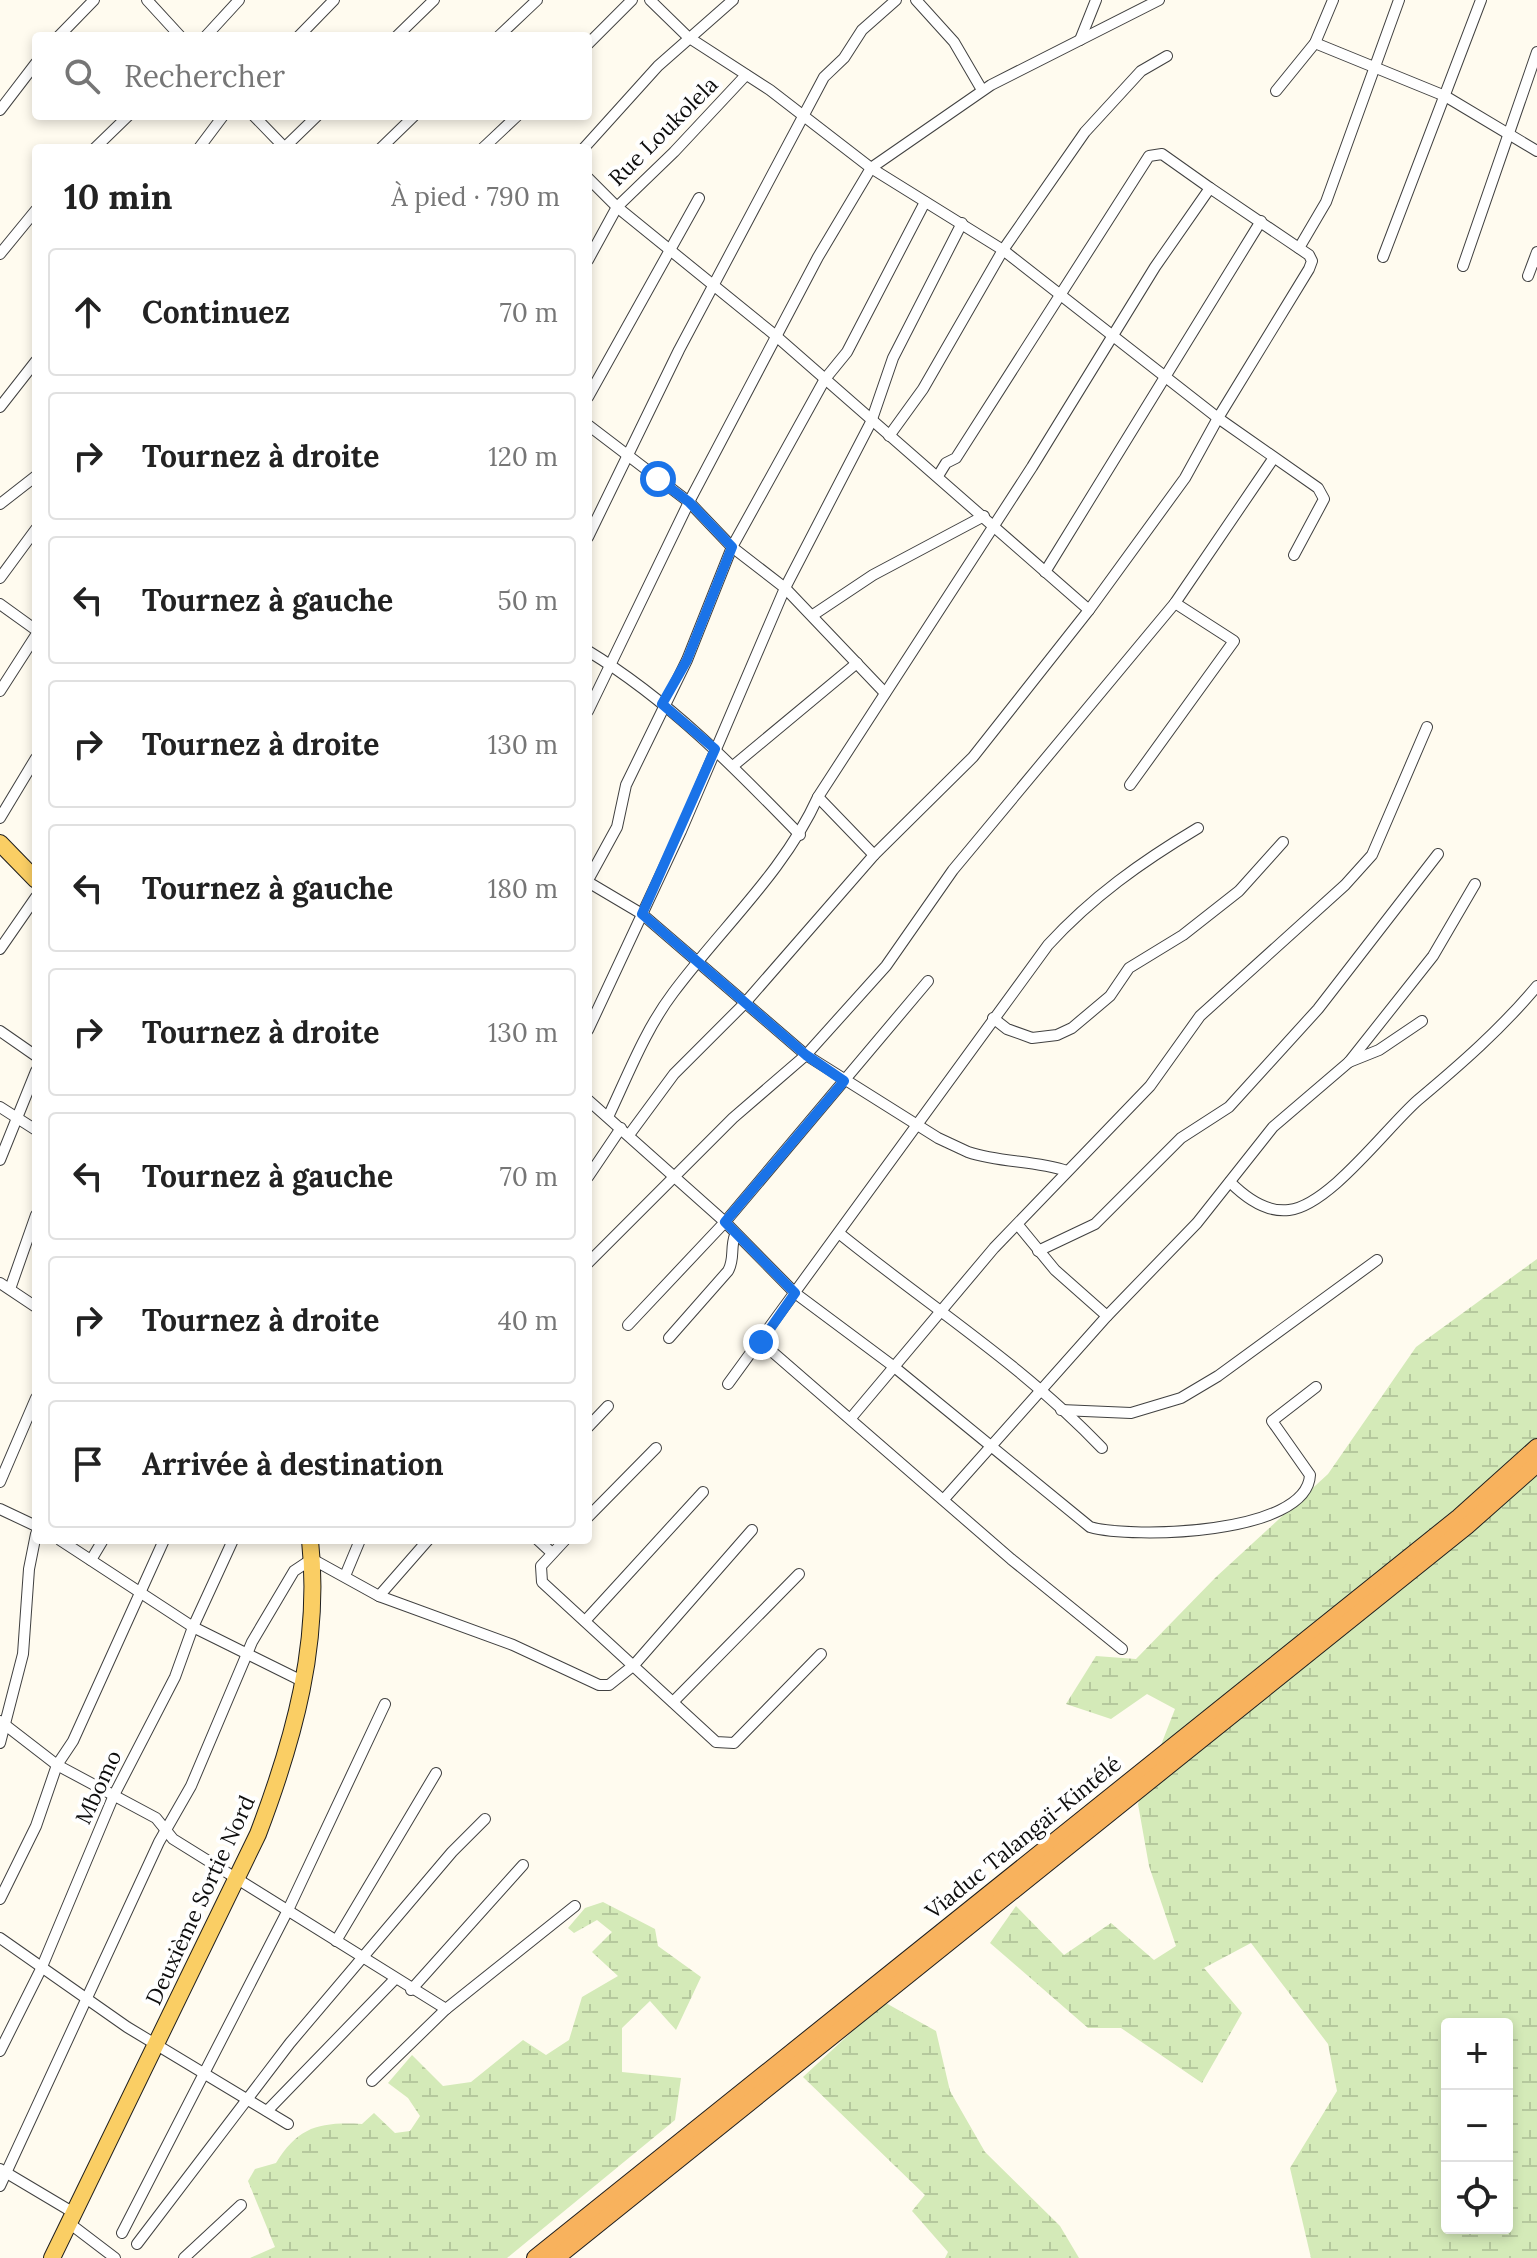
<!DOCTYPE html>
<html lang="fr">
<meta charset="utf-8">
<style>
body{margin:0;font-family:Lora,serif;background:#f6f6f6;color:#222}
.controls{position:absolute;right:24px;bottom:24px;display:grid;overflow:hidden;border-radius:8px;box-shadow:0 4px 12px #0003}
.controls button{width:72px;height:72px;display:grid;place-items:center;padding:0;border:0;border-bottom:2px solid #e0e0e0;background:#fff;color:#222;font:40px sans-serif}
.stop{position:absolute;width:24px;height:24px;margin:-18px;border:6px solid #1a73e8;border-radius:50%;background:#fff}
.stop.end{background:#1a73e8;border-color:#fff;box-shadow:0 2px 8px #0008}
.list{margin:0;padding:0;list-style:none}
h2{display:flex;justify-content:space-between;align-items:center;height:104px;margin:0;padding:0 32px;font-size:34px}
h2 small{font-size:26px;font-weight:400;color:#767676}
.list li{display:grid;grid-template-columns:52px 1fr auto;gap:24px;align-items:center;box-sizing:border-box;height:128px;margin:0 16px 16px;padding:0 16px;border:2px solid #e0e0e0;border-radius:8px}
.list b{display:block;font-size:30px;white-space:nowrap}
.list em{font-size:26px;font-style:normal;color:#767676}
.icon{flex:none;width:44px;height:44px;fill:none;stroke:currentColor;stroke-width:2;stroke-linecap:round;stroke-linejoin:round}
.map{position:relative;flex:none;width:1537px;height:2258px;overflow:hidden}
.search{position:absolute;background:#fff;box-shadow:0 4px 12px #0003;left:32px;top:32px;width:560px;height:88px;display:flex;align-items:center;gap:20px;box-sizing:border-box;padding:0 28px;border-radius:8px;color:#767676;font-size:30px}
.panel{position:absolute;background:#fff;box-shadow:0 4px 12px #0003;left:32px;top:144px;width:560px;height:1400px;border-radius:8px}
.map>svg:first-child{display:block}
</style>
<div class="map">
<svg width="1537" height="2258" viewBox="0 0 1537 2258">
<defs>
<pattern id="wetland-marsh" width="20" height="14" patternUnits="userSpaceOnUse" patternTransform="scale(2)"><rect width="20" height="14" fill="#d4eab8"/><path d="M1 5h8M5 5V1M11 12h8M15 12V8" fill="none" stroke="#b5c89d"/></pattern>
</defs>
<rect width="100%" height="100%" fill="#fffbef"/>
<g fill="url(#wetland-marsh)" fill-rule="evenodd">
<path d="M1537 1259V2258H1311L1290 2168 1337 2091 1328 2044 1251 1943 1204 1968 1242 2013 1202 2083 1121 2028H1088L990 1943 1016 1906 1064 1955 1111 1923 1154 1960 1176 1946 1149 1866 1138 1804 1175 1709 1147 1694 1111 1719 1066 1704 1096 1656 1136 1659 1216 1577 1328 1474 1416 1347ZM1447 2024H1507V2228H1447Z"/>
<path d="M603 1902 655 1929 658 1946 701 1977 676 2030 650 2001 622 2028V2072L681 2078 675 2120 507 2258H250L275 2247 248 2181 255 2169 276 2163C299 2126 320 2122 362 2124L374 2113 395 2133 410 2131 420 2116 408 2098 388 2083 412 2055 443 2086 471 2082 523 2040 546 2055 569 2040 582 1997 618 1976 592 1952 612 1932 597 1920 574 1933 568 1928 585 1908Z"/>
<polygon points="884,2002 936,2031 950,2091 985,2152 1060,2226 1079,2258 945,2258 948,2252 912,2211 925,2195 803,2077"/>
</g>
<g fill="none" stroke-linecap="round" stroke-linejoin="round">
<defs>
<g id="minor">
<polyline points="147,0 180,36"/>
<polyline points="650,0 688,37 770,90 871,168 1003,250 1218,418 1318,488 1324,499 1294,555"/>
<polyline points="916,0 954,42 982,90"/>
<polyline points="59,36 94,0"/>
<polyline points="206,36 239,0"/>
<polyline points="299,36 334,0"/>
<polyline points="397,36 434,0"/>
<polyline points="499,36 537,0"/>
<polyline points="1080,40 1096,0"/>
<polyline points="1315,43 1445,96 1537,151"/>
<polyline points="588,44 632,0"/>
<polyline points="1276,91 1315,43 1333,0"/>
<polyline points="0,110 36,63"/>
<polyline points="254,116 285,148"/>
<polyline points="95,148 128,116"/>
<polyline points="199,148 223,116"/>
<polyline points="284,148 317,116"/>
<polyline points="381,148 414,116"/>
<polyline points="483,148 517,116"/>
<polyline points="584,148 658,66 733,0"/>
<polyline points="588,178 617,207 776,336 1089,610"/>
<polyline points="1299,248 1326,202 1399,0"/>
<polyline points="0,254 36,210"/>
<polyline points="1383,257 1481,0"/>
<polyline points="588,260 617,207 674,152 746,75"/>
<polyline points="1463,266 1537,52"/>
<polyline points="1528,276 1537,252"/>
<polyline points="588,397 699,198"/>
<polyline points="0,407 36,361"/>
<polyline points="588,425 689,502 732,547 785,588 885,693"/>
<polyline points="889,436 923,389 1003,250 1085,132 1141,71 1167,56"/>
<polyline points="938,476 946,463 956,458 1149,156 1162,154 1210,188"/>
<polyline points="0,504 36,476"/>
<polyline points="588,537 679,350 824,77 844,58 862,30 896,0"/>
<polyline points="1045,572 1261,221"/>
<polyline points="0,578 36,529"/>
<polyline points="0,604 36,630"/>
<polyline points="813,615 873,575 984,516"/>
<path d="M588 651C669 700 735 768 800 835"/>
<polyline points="0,691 36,635"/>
<polyline points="588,711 689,502 818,257 871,168 991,85 1159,0"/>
<polyline points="733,766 857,663"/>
<polyline points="1130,785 1234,641 1175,603"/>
<polyline points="818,797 874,855"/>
<polyline points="0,818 36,758"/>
<polyline points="588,880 617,827 626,785 687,660 732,547 825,379 847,352 925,202"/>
<path d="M588 882 642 914 806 1055 938 1138 968 1152C1000 1163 1035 1160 1067 1171"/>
<polyline points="0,949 36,897"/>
<polyline points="993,1018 1007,1029 1032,1038 1057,1035 1072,1028 1110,996 1129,968 1183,935 1239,891 1283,842"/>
<polyline points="588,1030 681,831 785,588 871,422 893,358 962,223"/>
<polyline points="0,1031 36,1056"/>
<polyline points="1349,1062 1379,1050 1422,1021"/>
<path d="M588 1100 725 1222 795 1293 893 1366 1090 1527C1131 1539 1307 1535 1310 1475L1272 1421 1316 1387"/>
<polyline points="0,1107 36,1130"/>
<path d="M608 1117C628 1075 645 1030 673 993 722 927 784 872 818 797L1032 467 1155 267 1210 188 1309 255 1312 261 1309 269 1218 418 1185 478 1089 610 973 757 874 855 745 1003 674 1074 629 1135"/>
<polyline points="0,1160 36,1071"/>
<polyline points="588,1177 621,1128"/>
<path d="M1230 1182C1245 1197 1266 1213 1289 1210 1330 1205 1387 1127 1418 1100 1461 1064 1501 1029 1537 986"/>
<polyline points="1018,1225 1055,1270 1107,1316"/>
<path d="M840 1234C928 1305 1024 1366 1102 1448"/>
<polyline points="1038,1251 1095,1224 1181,1138 1229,1107 1318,1009 1438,854"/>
<polyline points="588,1263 733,1118 806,1055 886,966 953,870 1175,603 1273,459"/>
<polyline points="0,1283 36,1307"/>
<polyline points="10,1289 36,1215"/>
<polyline points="628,1325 725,1222 928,981"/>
<path d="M669 1338 728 1271C735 1259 730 1248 735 1235"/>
<polyline points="761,1342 1011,1559 1122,1649"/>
<path d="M728 1384 1048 945C1092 897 1141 862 1198 828"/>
<polyline points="1061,1410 1131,1413 1181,1398 1218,1376 1377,1260"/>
<polyline points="851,1418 994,1248 1150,1086 1200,1016 1345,885 1372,855 1427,727"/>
<polyline points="588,1427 608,1406"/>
<polyline points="0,1482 36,1398"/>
<polyline points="945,1498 1107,1316 1197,1223 1273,1127 1349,1062 1433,956 1475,884"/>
<polyline points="0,1509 36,1526"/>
<polyline points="588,1517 656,1448"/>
<polyline points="60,1540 193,1627 304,1682"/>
<polyline points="538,1540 552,1553"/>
<polyline points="565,1540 541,1566 542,1582 716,1742 734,1743 821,1654"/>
<polyline points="91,1560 103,1540"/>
<polyline points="345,1576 360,1540"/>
<polyline points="379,1596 513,1645 599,1685 609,1685 634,1665 752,1530"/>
<polyline points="585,1621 703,1492"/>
<polyline points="673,1702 799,1574"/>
<polyline points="0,1721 57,1765 156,1818 173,1839 446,2009"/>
<polyline points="0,1743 23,1654 29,1569 36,1534"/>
<polyline points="0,1899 36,1826 57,1765 73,1741 164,1540"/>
<polyline points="0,1938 127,2027 288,2124"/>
<polyline points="336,1941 436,1773"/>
<polyline points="411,1990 523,1865"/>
<polyline points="0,2051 41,1969 114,1795 175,1677 193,1627 233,1540"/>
<polyline points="372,2081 446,2009 575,1906"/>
<polyline points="267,2111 394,1980"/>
<polyline points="0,2169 74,2213"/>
<polyline points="0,2186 159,1842 191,1786 252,1642 294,1571 312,1559 379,1596 428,1540"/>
<polyline points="69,2223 115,2258"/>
<polyline points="122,2233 289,1908 385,1704"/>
<polyline points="137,2244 290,2043 452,1852 485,1819"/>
<polyline points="184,2258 241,2205"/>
</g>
<g id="primary">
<polyline points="0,843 36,880"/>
<path d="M52 2258 258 1834C294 1739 321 1643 310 1540"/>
</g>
<g id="trunk">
<polyline points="535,2258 1459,1517 1537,1447"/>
<polyline points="556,2258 1467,1526 1537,1464"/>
</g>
</defs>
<use href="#minor" stroke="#414141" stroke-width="12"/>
<use href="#primary" stroke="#1f1f1f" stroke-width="18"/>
<use href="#trunk" stroke="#1f1f1f" stroke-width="18"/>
<use href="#minor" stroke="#fff" stroke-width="10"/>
<use href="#primary" stroke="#face64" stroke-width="16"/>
<use href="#trunk" stroke="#f8b25d" stroke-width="16"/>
</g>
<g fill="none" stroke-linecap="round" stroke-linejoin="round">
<polyline stroke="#1a73e8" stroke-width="10" points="658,479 689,502 732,547 687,660 662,704 715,749 642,914 806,1055 844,1081 725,1222 795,1293 761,1342"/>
</g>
<g text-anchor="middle" stroke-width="8" stroke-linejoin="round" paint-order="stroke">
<g font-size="22" fill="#0e0e0e" stroke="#fff">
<text transform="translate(663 131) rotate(-45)" y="8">Rue Loukolela</text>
<text transform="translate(98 1787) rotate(-65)" y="8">Mbomo</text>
<text transform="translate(1023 1837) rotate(-39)" y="8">Viaduc Talangaï-Kintélé</text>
<text transform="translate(200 1900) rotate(-65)" y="8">Deuxième Sortie Nord</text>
</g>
</g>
</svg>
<div class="controls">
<button>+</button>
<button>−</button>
<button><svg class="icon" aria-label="locate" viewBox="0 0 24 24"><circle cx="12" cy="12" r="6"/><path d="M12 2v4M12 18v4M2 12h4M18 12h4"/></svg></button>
</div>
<div class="stop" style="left:658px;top:479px"></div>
<div class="stop end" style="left:761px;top:1342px"></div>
<div class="search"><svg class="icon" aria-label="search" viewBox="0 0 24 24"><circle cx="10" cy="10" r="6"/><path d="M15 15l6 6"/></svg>Rechercher</div>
<section class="panel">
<h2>10 min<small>À pied · 790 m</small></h2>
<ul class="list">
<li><svg class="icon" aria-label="ahead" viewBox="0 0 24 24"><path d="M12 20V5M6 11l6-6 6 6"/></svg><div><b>Continuez</b></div><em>70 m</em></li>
<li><svg class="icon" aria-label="right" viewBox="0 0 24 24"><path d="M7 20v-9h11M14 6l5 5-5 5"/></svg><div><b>Tournez à droite</b></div><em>120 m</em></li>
<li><svg class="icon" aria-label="left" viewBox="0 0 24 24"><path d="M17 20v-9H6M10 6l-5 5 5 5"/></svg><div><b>Tournez à gauche</b></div><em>50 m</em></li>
<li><svg class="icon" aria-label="right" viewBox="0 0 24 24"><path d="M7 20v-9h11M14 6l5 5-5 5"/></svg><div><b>Tournez à droite</b></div><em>130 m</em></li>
<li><svg class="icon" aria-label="left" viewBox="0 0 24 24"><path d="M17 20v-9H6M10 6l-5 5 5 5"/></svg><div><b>Tournez à gauche</b></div><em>180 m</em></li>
<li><svg class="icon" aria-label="right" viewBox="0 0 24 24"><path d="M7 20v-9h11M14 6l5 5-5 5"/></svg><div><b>Tournez à droite</b></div><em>130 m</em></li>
<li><svg class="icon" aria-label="left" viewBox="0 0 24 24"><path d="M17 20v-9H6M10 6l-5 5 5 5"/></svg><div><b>Tournez à gauche</b></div><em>70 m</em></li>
<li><svg class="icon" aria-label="right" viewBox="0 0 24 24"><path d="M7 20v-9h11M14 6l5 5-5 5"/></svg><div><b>Tournez à droite</b></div><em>40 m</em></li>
<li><svg class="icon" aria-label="arrive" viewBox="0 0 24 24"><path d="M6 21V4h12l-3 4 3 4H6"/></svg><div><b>Arrivée à destination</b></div></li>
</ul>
</section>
</div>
